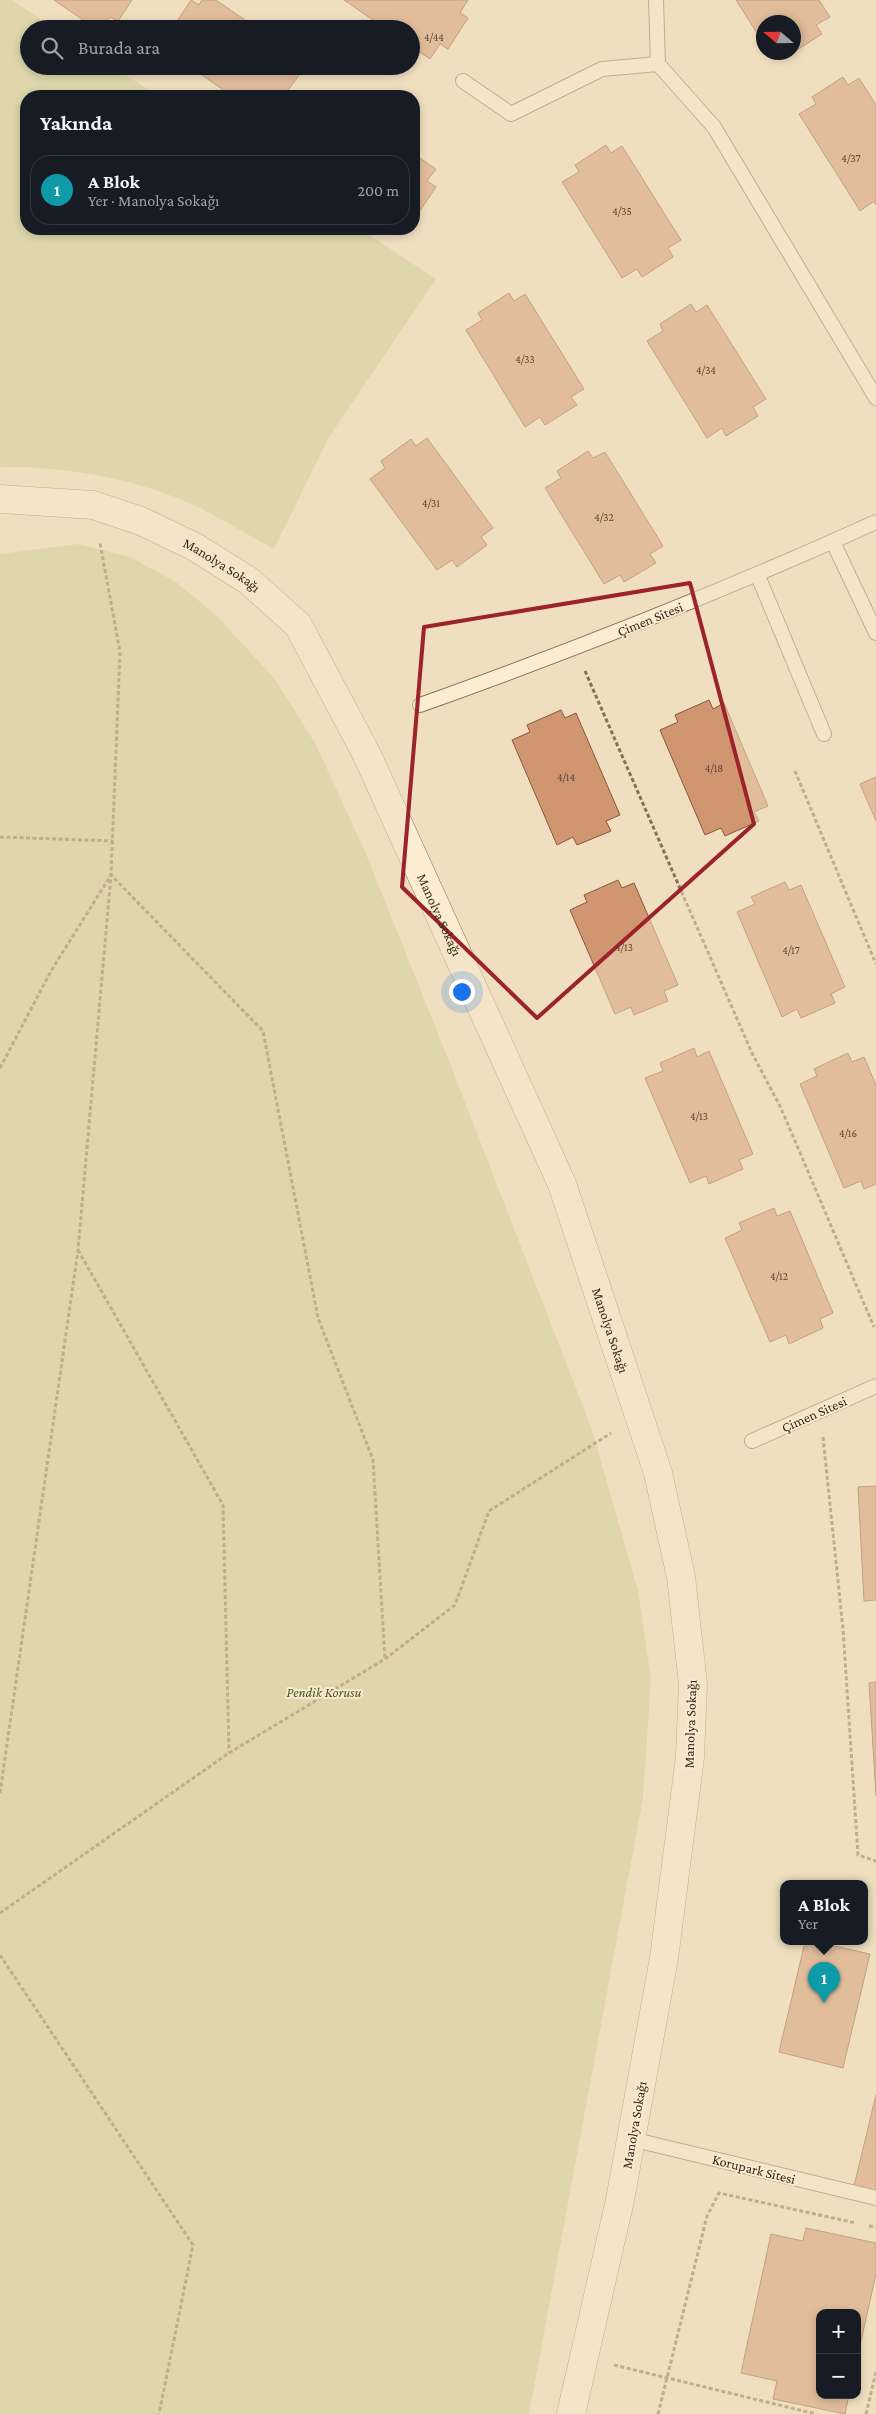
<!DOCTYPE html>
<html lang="tr">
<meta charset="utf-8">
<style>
body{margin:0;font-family:"Crimson Pro",serif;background:#20242c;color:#f1f3f6}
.controls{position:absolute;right:15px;bottom:15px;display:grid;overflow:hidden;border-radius:10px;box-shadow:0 2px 8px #0003}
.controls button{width:45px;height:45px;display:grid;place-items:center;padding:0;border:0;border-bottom:1px solid #363941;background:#171b24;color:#f1f3f6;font:25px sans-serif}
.compass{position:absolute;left:756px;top:15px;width:45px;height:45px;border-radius:50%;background:#171b24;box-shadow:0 2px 8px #0003;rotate:290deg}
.you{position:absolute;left:461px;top:991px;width:18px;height:18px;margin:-12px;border:4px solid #fff;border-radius:50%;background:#1a73e8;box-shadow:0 0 0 8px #1a73e833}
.badge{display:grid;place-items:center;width:32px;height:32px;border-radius:50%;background:#b45309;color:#fff;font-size:16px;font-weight:700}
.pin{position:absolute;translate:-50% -41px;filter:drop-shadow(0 1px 2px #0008)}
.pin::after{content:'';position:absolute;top:26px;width:18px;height:15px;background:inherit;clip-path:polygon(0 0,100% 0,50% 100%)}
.popup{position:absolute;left:780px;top:1880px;width:88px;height:65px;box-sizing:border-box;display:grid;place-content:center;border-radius:10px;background:#171b24;filter:drop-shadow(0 1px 4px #0005);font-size:16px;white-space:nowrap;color:#9ea1a6}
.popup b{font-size:19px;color:#f1f3f6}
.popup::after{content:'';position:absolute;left:50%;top:100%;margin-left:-10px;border:10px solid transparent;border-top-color:#171b24}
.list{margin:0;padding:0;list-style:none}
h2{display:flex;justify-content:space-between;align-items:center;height:65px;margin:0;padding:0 20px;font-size:21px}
h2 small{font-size:16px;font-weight:400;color:#9ea1a6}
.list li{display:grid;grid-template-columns:32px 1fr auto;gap:15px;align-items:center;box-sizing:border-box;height:70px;margin:0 10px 10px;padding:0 10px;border:1px solid #363941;border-radius:20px}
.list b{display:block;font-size:19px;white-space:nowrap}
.list p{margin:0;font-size:16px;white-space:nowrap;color:#9ea1a6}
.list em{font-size:16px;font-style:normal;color:#9ea1a6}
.icon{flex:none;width:28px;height:28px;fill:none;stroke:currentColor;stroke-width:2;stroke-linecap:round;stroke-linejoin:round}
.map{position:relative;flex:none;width:876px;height:2414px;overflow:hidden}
.search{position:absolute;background:#171b24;box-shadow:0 2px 8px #0003;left:20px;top:20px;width:400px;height:55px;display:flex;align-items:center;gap:12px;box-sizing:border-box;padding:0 18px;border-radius:28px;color:#9ea1a6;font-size:19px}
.panel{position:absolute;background:#171b24;box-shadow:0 2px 8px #0003;left:20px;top:90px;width:400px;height:145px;border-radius:20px}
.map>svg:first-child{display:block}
</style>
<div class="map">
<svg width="876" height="2414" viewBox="0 0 876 2414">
<rect width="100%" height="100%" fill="#f0dfbf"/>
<g fill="#cace92">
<path d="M0 0H12L55 29H29V66H112L158 96H26V229H360L436 279 329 437 274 549C250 536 225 521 200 508 140 479 67 466 0 467Z"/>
<polygon points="78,544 130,557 176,582 215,614 274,678 315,743 364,849 451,1066 591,1427 638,1590 651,1679 643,1798 529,2414 0,2414 0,554"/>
</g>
<g fill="#d09672" stroke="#8a573b">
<polygon points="54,0 132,0 118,21 110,17 102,29 96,29"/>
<polygon points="191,0 199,5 202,0 216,0 258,29 172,29"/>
<polygon points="344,0 468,0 460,13 468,18 448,49 440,44 430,59 411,46 411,29 386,29"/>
<polygon points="736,0 819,0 830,17 816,25 822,34 794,52 794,22 764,22 764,44"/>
<polygon points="189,66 292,66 290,69 299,75 284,96 232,96"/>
<polygon points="843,77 848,85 859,78 876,105 876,205 874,201 860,211 799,114 816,104 812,97"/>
<polygon points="606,145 611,153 622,146 681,240 668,248 673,257 642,277 637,269 622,278 562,182 579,172 575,165"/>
<polygon points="414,154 436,169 427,181 436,187 415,218"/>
<polygon points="509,293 514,301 525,294 584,389 571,397 577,405 545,425 540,417 525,427 466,330 482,320 478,313"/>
<polygon points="691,304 696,312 707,305 766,399 753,407 758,416 726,436 722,428 707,438 647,341 663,331 660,324"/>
<polygon points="427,438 493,528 481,537 487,545 457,567 452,560 437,570 370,479 385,468 381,461 411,439 416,446"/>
<polygon points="588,451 593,458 605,452 663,546 650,554 656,563 624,582 620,575 604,584 545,488 561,478 557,471"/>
<polygon points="709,700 713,709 724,703 768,806 754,812 759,821 725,836 721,828 705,835 660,730 678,722 675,715"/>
<polygon points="561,710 565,718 576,713 620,815 606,821 611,831 577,845 573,837 557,845 512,740 530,732 527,725"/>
<polygon points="876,777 876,821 860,784"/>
<polygon points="618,880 622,888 634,883 678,985 664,991 668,1001 634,1015 631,1007 615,1014 570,910 587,902 584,895"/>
<polygon points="785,882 789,890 801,885 845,987 831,994 835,1003 801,1018 797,1009 782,1017 737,912 755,904 751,897"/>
<polygon points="694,1048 697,1057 709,1051 753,1154 739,1160 743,1169 709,1184 706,1176 690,1183 645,1078 663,1071 660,1063"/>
<polygon points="848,1053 852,1062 864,1057 876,1085 876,1184 864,1189 861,1181 844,1188 800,1084 817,1076 814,1069"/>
<polygon points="774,1208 777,1216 790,1211 833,1313 820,1319 823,1328 789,1344 786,1335 770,1342 725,1238 742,1230 739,1223"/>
<polygon points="876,1486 876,1600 864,1601 858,1487"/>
<polygon points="876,1682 876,1796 869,1683"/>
<polygon points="805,1942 817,1942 870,1954 843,2068 779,2052"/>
<polygon points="876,2095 876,2191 854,2186"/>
<polygon points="806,2228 876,2243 876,2274 857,2359 857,2313 820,2313 820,2395 849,2395 845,2414 773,2399 777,2381 741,2373 771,2234 803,2241"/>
</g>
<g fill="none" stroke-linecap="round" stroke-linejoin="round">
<defs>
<g id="lane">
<polyline points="656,0 658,64"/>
<polyline points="463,81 511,114 602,69 658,64 714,127 876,398"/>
<polyline points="833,542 876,633"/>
<polyline points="758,576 824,734"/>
<path d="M420 705C574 650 726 590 876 522"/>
<polyline points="752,1441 876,1386"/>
<polyline points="631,2139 876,2198"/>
</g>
<g id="street">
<path id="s1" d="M0 499 93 505 141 521 195 547 249 581 298 625 367 755 562 1184 658 1473 681 1577 693 1684 690 1757 664 1958 620 2200 571 2414"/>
</g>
</defs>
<use href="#lane" stroke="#896f56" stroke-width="16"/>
<use href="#street" stroke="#896f56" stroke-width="29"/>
<g stroke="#896f56" stroke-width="3" stroke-dasharray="4 2.5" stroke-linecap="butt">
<polyline points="585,671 752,1053 781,1108 874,1327"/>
<polyline points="795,771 876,964"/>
<polyline points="0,837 113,841"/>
<polyline points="0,1068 51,971 111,875 263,1031 318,1318 373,1460 385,1659"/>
<polyline points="78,1250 223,1505 229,1753"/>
<polyline points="823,1437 843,1629 858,1855 876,1861"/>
<polyline points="0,1793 78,1250 111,875 120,652 100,543"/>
<polyline points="0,1913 229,1753 385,1659 455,1605 489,1511 611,1433"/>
<polyline points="0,1955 193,2245 159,2414"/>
<polyline points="869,2226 876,2227"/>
<polyline points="614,2365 816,2414"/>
<polyline points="658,2414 707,2216 719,2193 856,2223"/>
<polyline points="866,2414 876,2372"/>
</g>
<use href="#lane" stroke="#faedd2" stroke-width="14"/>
<use href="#street" stroke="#faedd2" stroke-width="28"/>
</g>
<path d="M0 0H876V2414H0ZM690 583 754 824 537 1018 402 887 424 627Z" fill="#f0dfbf" fill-opacity=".55" fill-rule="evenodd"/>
<path fill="none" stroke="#9b2329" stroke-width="4" stroke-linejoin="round" d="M690 583 754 824 537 1018 402 887 424 627Z"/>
<g text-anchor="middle" stroke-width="4" stroke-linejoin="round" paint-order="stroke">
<g font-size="11" fill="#5e4432">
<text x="434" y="41">4/44</text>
<text x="851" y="162">4/37</text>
<text x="622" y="215">4/35</text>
<text x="525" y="363">4/33</text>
<text x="706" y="374">4/34</text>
<text x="431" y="507">4/31</text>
<text x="604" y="521">4/32</text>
<text x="714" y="772">4/18</text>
<text x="566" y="781">4/14</text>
<text x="624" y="951">4/13</text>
<text x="791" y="954">4/17</text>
<text x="699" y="1120">4/13</text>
<text x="848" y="1137">4/16</text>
<text x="779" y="1280">4/12</text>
</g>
<g font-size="14" fill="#38281c" stroke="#f7eacf">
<text dy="5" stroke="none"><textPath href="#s1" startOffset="236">Manolya Sokağı</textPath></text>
<text transform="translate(650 619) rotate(-22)" y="5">Çimen Sitesi</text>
<text dy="5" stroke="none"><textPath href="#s1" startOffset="656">Manolya Sokağı</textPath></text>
<text dy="5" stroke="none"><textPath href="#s1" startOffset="1106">Manolya Sokağı</textPath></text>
<text transform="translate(814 1414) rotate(-24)" y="5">Çimen Sitesi</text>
<text transform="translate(690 1724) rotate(-88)" y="5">Manolya Sokağı</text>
<text transform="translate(634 2125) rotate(-80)" y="5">Manolya Sokağı</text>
<text transform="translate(754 2169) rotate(14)" y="5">Korupark Sitesi</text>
</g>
<g font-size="14" font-style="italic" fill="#4a5521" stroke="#f7eacf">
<text x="324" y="1697">Pendik Korusu</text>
</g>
</g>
</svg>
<div class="controls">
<button>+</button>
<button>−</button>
</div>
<svg class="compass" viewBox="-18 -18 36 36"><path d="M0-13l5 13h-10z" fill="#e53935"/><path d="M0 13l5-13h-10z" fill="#9ea1a6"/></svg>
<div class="you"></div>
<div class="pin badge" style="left:824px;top:2003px;background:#0f9aa8">1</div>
<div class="popup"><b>A Blok</b>Yer</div>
<div class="search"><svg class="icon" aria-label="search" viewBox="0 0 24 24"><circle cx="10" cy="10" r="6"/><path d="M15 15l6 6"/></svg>Burada ara</div>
<section class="panel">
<h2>Yakında<small></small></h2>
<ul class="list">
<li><span class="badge" style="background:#0f9aa8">1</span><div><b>A Blok</b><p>Yer · Manolya Sokağı</p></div><em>200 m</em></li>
</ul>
</section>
</div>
